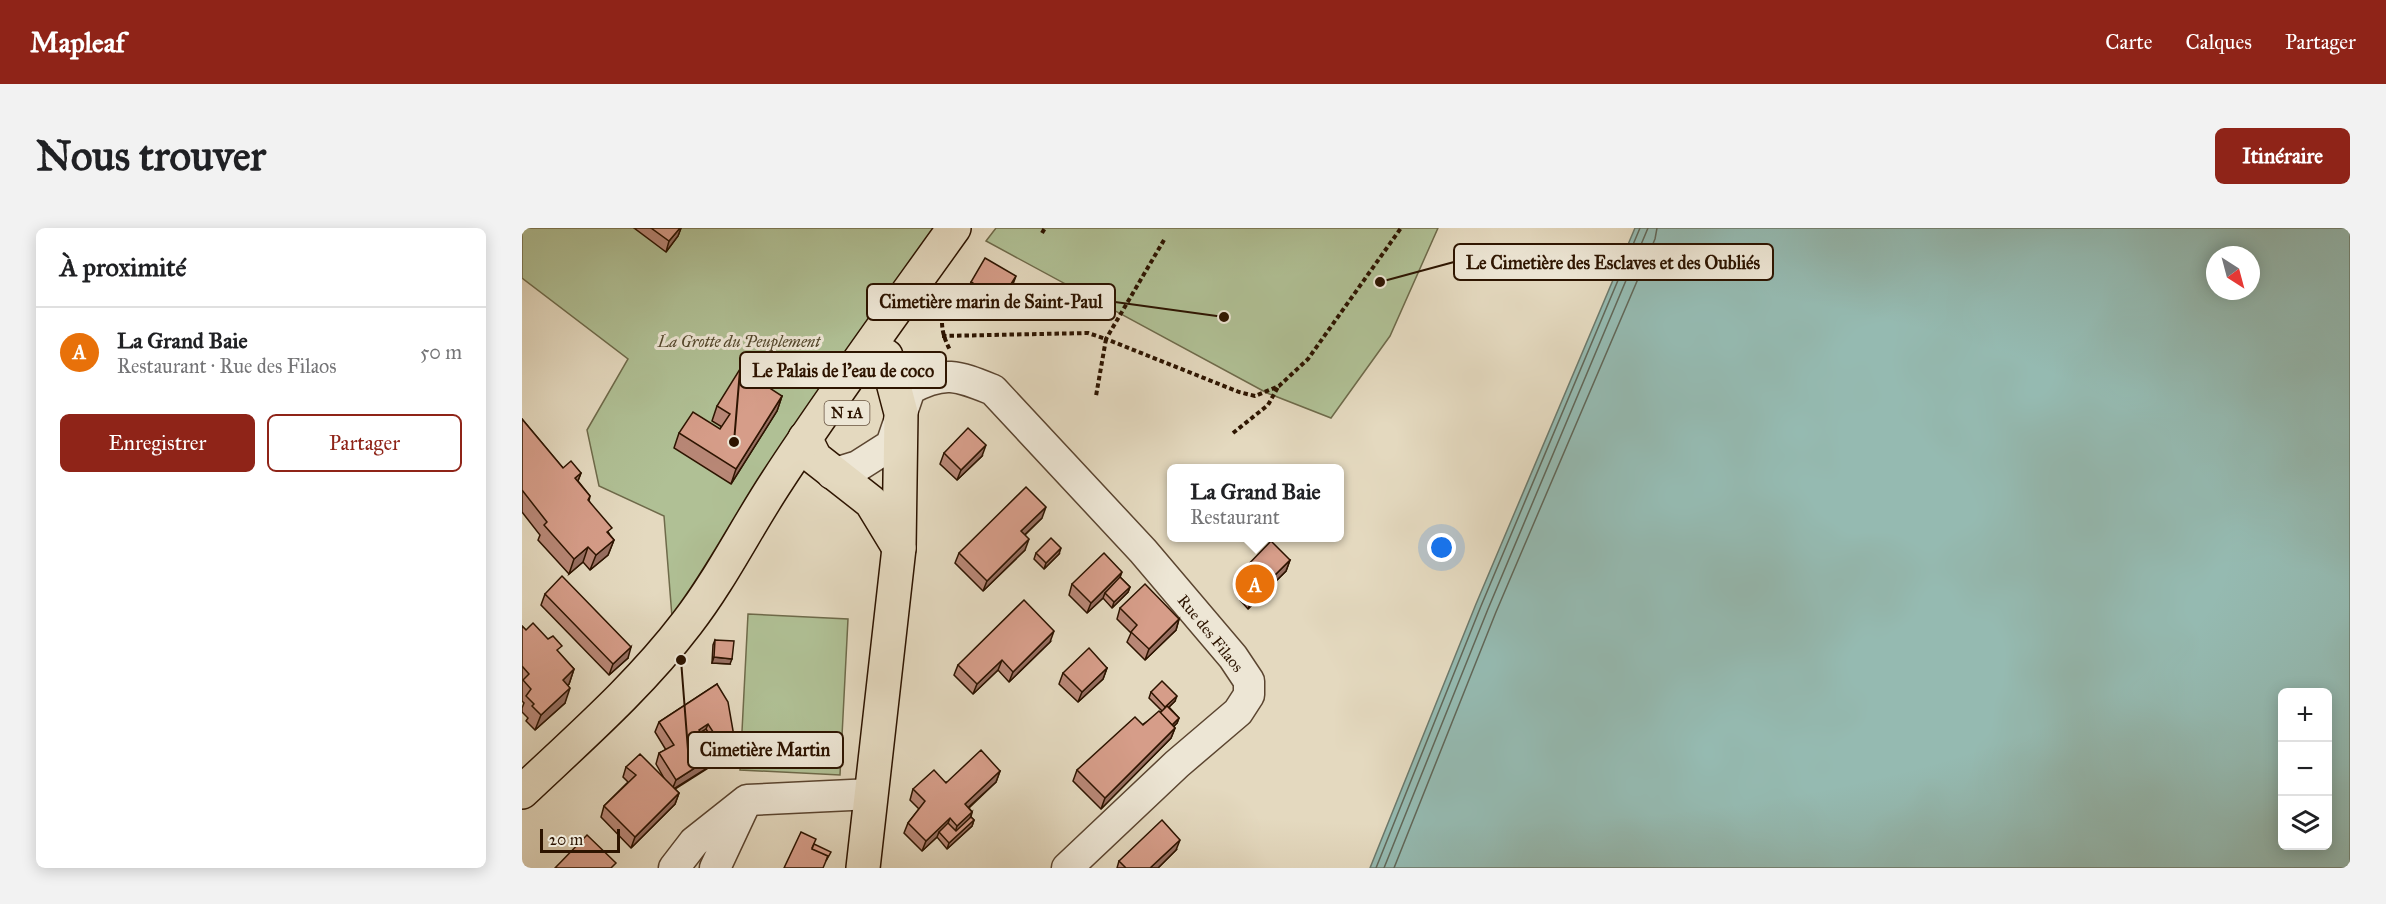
<!DOCTYPE html>
<html lang="fr">
<meta charset="utf-8">
<style>
body{margin:0;font-family:"IM FELL Great Primer",serif;background:#f2f2f2;color:#202124}
.controls{position:absolute;right:18px;bottom:18px;display:grid;overflow:hidden;border-radius:9px;box-shadow:0 3px 15px #0003}
.controls button{width:54px;height:54px;display:grid;place-items:center;padding:0;border:0;border-bottom:2px solid #e0e0e0;background:#fff;color:#202124;font:30px sans-serif}
.compass{position:absolute;left:1684px;top:18px;width:54px;height:54px;border-radius:50%;background:#fff;box-shadow:0 3px 15px #0003;rotate:144deg}
.scale{position:absolute;left:18px;bottom:15px;width:80px;box-sizing:border-box;padding-left:6px;border:3px solid #2d1400;border-top:0;font-size:16px;line-height:21px;white-space:nowrap;color:#2d1400;-webkit-text-stroke:4px #ede6d5;paint-order:stroke}
.you{position:absolute;left:920px;top:320px;width:21px;height:21px;margin:-15px;border:4px solid #fff;border-radius:50%;background:#1a73e8;box-shadow:0 0 0 9px #1a73e833}
.badge{display:grid;place-items:center;width:39px;height:39px;border-radius:50%;background:#8f2418;color:#fff;font-size:20px;font-weight:700}
.pin{position:absolute;translate:-50% -50%;border:3px solid #fff;box-shadow:0 2px 6px #0006}
.popup{position:absolute;left:645px;top:236px;width:177px;height:78px;box-sizing:border-box;display:grid;place-content:center;border-radius:9px;background:#fff;filter:drop-shadow(0 2px 4px #0005);font-size:20px;white-space:nowrap;color:#757577}
.popup b{font-size:22px;color:#202124}
.popup::after{content:'';position:absolute;left:50%;top:100%;margin-left:-12px;border:12px solid transparent;border-top-color:#fff}
.list{margin:0;padding:0;list-style:none}
h2{display:flex;justify-content:space-between;align-items:center;height:78px;margin:0;padding:0 24px;font-size:26px}
h2 small{font-size:20px;font-weight:400;color:#757577}
.list li{display:grid;grid-template-columns:39px 1fr auto;gap:18px;align-items:center;box-sizing:border-box;height:90px;padding:0 24px;border-top:2px solid #e0e0e0}
.list b{display:block;font-size:22px;white-space:nowrap}
.list p{margin:0;font-size:20px;white-space:nowrap;color:#757577}
.list em{font-size:20px;font-style:normal;color:#757577}
.actions{display:flex;gap:12px;padding:18px 24px}
.actions a{flex:1;padding:14px 0;border:2px solid #8f2418;border-radius:9px;text-align:center;font-size:21px;color:#8f2418}
.actions .main{background:#8f2418;color:#fff}
.icon{flex:none;width:33px;height:33px;fill:none;stroke:currentColor;stroke-width:2;stroke-linecap:round;stroke-linejoin:round}
.map{position:relative;flex:none;width:1828px;height:640px;overflow:hidden;border-radius:9px}
header{display:flex;align-items:center;gap:36px;box-sizing:border-box;height:84px;padding:0 30px;background:#8f2418;color:#fff}
header strong{font-size:28px}
nav{display:flex;gap:33px;margin-inline-start:auto;font-size:21px}
.intro{display:flex;align-items:center;justify-content:space-between;box-sizing:border-box;height:144px;padding:0 36px}
h1{margin:0;font-size:42px}
.button{padding:15px 27px;border-radius:9px;background:#8f2418;color:#fff;font-size:21px;font-weight:700}
main{display:flex;gap:36px;padding:0 36px}
aside{flex:1;background:#fff;border-radius:9px;box-shadow:0 3px 15px #0003}
.map>svg:first-child{display:block}
</style>
<header>
<strong>Mapleaf</strong>
<nav><a>Carte</a><a>Calques</a><a>Partager</a></nav>
</header>
<div class="intro"><h1>Nous trouver</h1><a class="button">Itinéraire</a></div>
<main>
<aside>
<h2>À proximité<small></small></h2>
<ul class="list">
<li><span class="badge" style="background:#e8710a">A</span><div><b>La Grand Baie</b><p>Restaurant · Rue des Filaos</p></div><em>50 m</em></li>
</ul>
<div class="actions"><a class="main">Enregistrer</a><a>Partager</a></div>
</aside>
<div class="map">
<svg width="1828" height="640" viewBox="0 0 1828 640">
<rect width="100%" height="100%" fill="#e4d9bf"/>
<filter id="stains"><feTurbulence type="fractalNoise" baseFrequency=".00333" numOctaves="4"/><feColorMatrix values="0 0 0 0 .2 0 0 0 0 .09 0 0 0 0 .02 0 0 0 .5 -.17"/></filter>
<radialGradient id="worn" r=".72"><stop offset=".6" stop-color="#630" stop-opacity="0"/><stop offset="1" stop-color="#630" stop-opacity=".3"/></radialGradient>
<g fill="#b0c095" stroke="#6e6a4a" stroke-width="1.5">
<polygon points="0,0 432,0 150,389 142,288 77,258 65,202 106,131 0,50"/>
<polygon points="474,0 916,0 868,108 809,190 745,165 464,13"/>
<polygon points="226,386 326,391 318,547 218,542"/>
</g>
<path fill="#95bab1" stroke="#6b786a" stroke-width="1.5" fill-rule="evenodd" d="M1113 0H1828V640H848L954 376ZM1693 27H1729V63H1693ZM1760 464H1806V618H1760Z"/>
<g fill="none" stroke-linecap="round" stroke-linejoin="round">
<g stroke="#616758" stroke-width="1.5">
<polyline points="854,640 959,378 1118,0"/>
<polyline points="862,640 966,381 1126,0"/>
<polyline points="872,640 974,384 1133,11 1135,0"/>
</g>
<defs>
<g id="minor">
<path d="M310 246 336 238 369 217 388 161C423 142 436 148 471 162L621 323 711 429 727 453V467L716 484 655 536 545 640"/>
<polyline points="152,640 172,614 225,572 350,566"/>
<polyline points="193,640 222,578"/>
</g>
<g id="major">
<polyline points="283,210 293,230 349,274 377,320"/>
<path d="M0 564C57 510 117 458 165 395 199 351 224 300 255 253 311 167 372 84 432 0"/>
<polyline points="341,640 377,320 379,185 364,128"/>
</g>
</defs>
<use href="#minor" stroke="#5b4530" stroke-width="33"/>
<use href="#major" stroke="#2d1400" stroke-width="36"/>
<g stroke="#2d1400" stroke-width="4" stroke-dasharray="4.5 3" stroke-linecap="butt">
<polyline points="520,5 523,0"/>
<polyline points="642,12 584,111 717,164 733,168 757,158 786,131 879,0"/>
<path d="M427 66C418 87 417 101 428 122"/>
<polyline points="420,108 566,105 584,111 574,168"/>
<polyline points="711,205 746,177 756,159"/>
</g>
<use href="#minor" stroke="#ede6d5" stroke-width="30"/>
<use href="#major" stroke="#e4d9bf" stroke-width="33"/>
</g>
<g fill="#b88776" stroke="#2d1400" stroke-width="1.5">
<polygon points="112,0 159,0 156,8 144,24"/>
<polygon points="449,54 490,59 475,83 445,64"/>
<polygon points="260,168 255,183 209,256 152,220 157,205 198,201 200,199 190,193 195,178"/>
<polygon points="0,191 41,240 59,245 56,253 68,268 67,273 88,307 92,312 86,327 68,342 61,334 47,346 16,312 18,307 0,284"/>
<polygon points="422,225 460,228 435,252 418,236"/>
<polygon points="520,290 503,307 503,322 461,363 433,335 437,325"/>
<polygon points="514,325 537,326 522,341 512,331"/>
<polygon points="768,332 764,343 726,381 718,372 720,364 713,357 717,346"/>
<polygon points="598,349 608,359 606,364 590,380 581,370 565,385 547,367 550,356"/>
<polygon points="23,366 106,430 87,447 19,377"/>
<polygon points="598,380 657,391 654,402 623,432 605,414 609,405 595,391"/>
<polygon points="0,398 4,402 37,425 52,441 47,456 46,457 43,475 13,502 4,493 6,490 0,484 0,480 2,475 0,473"/>
<polygon points="193,412 208,436 190,435 191,417"/>
<polygon points="528,414 487,454 476,442 451,466 432,447 436,437"/>
<polygon points="585,440 581,451 556,474 537,456 541,445"/>
<polygon points="195,456 210,525 153,561 157,565 153,576 109,620 79,589 82,578 106,554 101,549 104,539 143,552 134,536 137,525 144,522 133,504 137,494"/>
<polygon points="629,464 653,473 647,479 657,490 655,495 652,498 653,500 649,510 579,581 551,553 555,542 640,483 627,470"/>
<polygon points="478,543 474,554 447,580 450,584 449,589 452,592 450,598 425,621 415,609 400,623 382,605 386,595 397,581 388,572 391,561"/>
<polygon points="654,622 636,640 595,640 597,633"/>
</g>
<g fill="#966e60" stroke="#2d1400" stroke-width="1.5">
<polygon points="158,0 159,0 156,8 144,24 147,13"/>
<polygon points="494,48 490,59 475,83 479,72"/>
<polygon points="260,168 255,183 209,256 214,241"/>
<polygon points="464,217 460,228 435,252 439,242"/>
<polygon points="59,245 53,260 53,250"/>
<polygon points="524,279 520,290 495,314 499,303"/>
<polygon points="507,311 503,322 461,363 465,353"/>
<polygon points="92,312 86,327 68,342 74,327"/>
<polygon points="66,319 61,334 47,346 52,331"/>
<polygon points="539,320 537,326 522,341 524,335"/>
<polygon points="768,332 764,343 726,381 730,370"/>
<polygon points="600,344 596,355 583,365 581,370 565,385 569,375"/>
<polygon points="608,359 606,364 590,380 592,374"/>
<polygon points="657,391 654,402 623,432 627,421"/>
<polygon points="532,403 528,414 487,454 491,444"/>
<polygon points="109,419 106,430 87,447 91,436"/>
<polygon points="192,429 210,431 208,436 190,435"/>
<polygon points="480,432 476,442 451,466 455,456"/>
<polygon points="585,440 581,451 556,474 560,464"/>
<polygon points="52,441 47,456 35,467 41,452"/>
<polygon points="48,460 43,475 13,502 19,487"/>
<polygon points="655,468 653,473 641,485 643,479"/>
<polygon points="657,490 655,495 645,505 647,500"/>
<polygon points="186,496 182,506 177,510 177,502"/>
<polygon points="653,500 649,510 579,581 583,570"/>
<polygon points="213,514 210,525 198,532 202,521"/>
<polygon points="200,526 198,532 150,562 154,552 193,527"/>
<polygon points="478,543 474,554 439,586 443,576"/>
<polygon points="157,565 153,576 109,620 113,609"/>
<polygon points="450,584 447,594 432,608 435,598"/>
<polygon points="428,590 424,601 417,604 415,609 400,623 404,613"/>
<polygon points="452,592 450,598 425,621 427,615"/>
<polygon points="658,612 654,622 636,640 628,640"/>
</g>
<g fill="#d69d89" stroke="#2d1400" stroke-width="1.5">
<polygon points="129,0 158,0 147,13"/>
<polygon points="463,30 494,48 479,72 449,54"/>
<polygon points="218,141 260,168 214,241 157,205 171,184 198,201 208,186 195,178"/>
<polygon points="0,191 41,240 49,233 59,245 53,250 68,268 66,272 90,300 85,304 92,312 74,327 66,319 52,331 22,297 25,294 0,262"/>
<polygon points="446,200 464,217 439,242 422,225"/>
<polygon points="504,259 524,279 499,303 507,311 465,353 437,325"/>
<polygon points="529,310 539,320 524,335 514,325"/>
<polygon points="749,313 768,332 730,370 722,361 727,356 717,346"/>
<polygon points="582,325 600,344 569,375 550,356"/>
<polygon points="40,348 109,419 91,436 23,366"/>
<polygon points="598,349 608,359 592,374 583,365"/>
<polygon points="623,356 657,391 627,421 609,404 615,397 598,380"/>
<polygon points="502,372 532,403 491,444 480,432 455,456 436,437"/>
<polygon points="11,395 26,411 31,408 40,418 35,422 52,441 41,452 48,460 19,487 10,478 12,476 4,468 9,461 1,452 7,446 0,438 0,398 4,402"/>
<polygon points="193,412 212,413 210,431 192,429"/>
<polygon points="567,420 585,440 560,464 541,445"/>
<polygon points="640,453 655,468 643,479 629,464"/>
<polygon points="195,456 206,474 213,514 202,521 186,496 177,502 193,527 154,552 137,525 152,517 137,494"/>
<polygon points="645,478 657,490 650,497 638,485"/>
<polygon points="637,483 653,500 583,570 555,542 613,489 621,497"/>
<polygon points="184,501 200,526 191,532 193,527 179,504"/>
<polygon points="459,522 478,543 443,576 450,584 435,598 428,590 404,613 386,595 403,573 391,561 412,542 424,555"/>
<polygon points="118,526 157,565 113,609 82,578 114,547 104,539"/>
<polygon points="449,589 452,592 427,615 417,604 426,595 434,603"/>
<polygon points="640,592 658,612 628,640 604,640 597,633"/>
<polygon points="279,604 294,611 290,620 306,628 301,640 262,640"/>
<polygon points="65,607 94,635 89,640 33,640"/>
<polygon points="292,616 309,624 304,633 306,628 290,621"/>
</g>
<g text-anchor="middle" stroke-width="6" stroke-linejoin="round" paint-order="stroke">
<rect fill="#ede6d5" stroke="#675340" stroke-width="1.5" x="302.5" y="173" width="45" height="24" rx="4.5"/>
<g font-size="15" font-weight="bold" fill="#2d1400">
<text x="325" y="190">N 1A</text>
</g>
<g font-size="16" font-style="italic" fill="#54482d" stroke="#ede6d5">
<text x="217" y="119">La Grotte du Peuplement</text>
</g>
<g font-size="16" fill="#2d1400" stroke="#ede6d5">
<text transform="translate(689 405) rotate(51)" y="6">Rue des Filaos</text>
</g>
</g>
<path fill="none" stroke="#2d1400" stroke-width="2" d="M858 54L932 34M702 89L593 74M212 214L218 142M159 432L166 522"/>
<g fill="#2d1400" stroke="#ede6d5" stroke-width="2">
<circle cx="858" cy="54" r="6"/>
<circle cx="702" cy="89" r="6"/>
<circle cx="212" cy="214" r="6"/>
<circle cx="159" cy="432" r="6"/>
</g>
<g fill="#ede6d5" stroke="#2d1400" stroke-width="2">
<rect x="932" y="16" width="319" height="36" rx="6"/>
<rect x="345" y="56" width="248" height="36" rx="6"/>
<rect x="218" y="124" width="206" height="36" rx="6"/>
<rect x="166" y="504" width="155" height="36" rx="6"/>
</g>
<g font-size="18" text-anchor="middle" font-weight="bold" fill="#2d1400">
<text x="1091" y="41">Le Cimetière des Esclaves et des Oubliés</text>
<text x="469" y="80">Cimetière marin de Saint-Paul</text>
<text x="321" y="149">Le Palais de l’eau de coco</text>
<text x="243" y="528">Cimetière Martin</text>
</g>
<rect width="100%" height="100%" filter="url(#stains)"/>
<rect width="100%" height="100%" fill="url(#worn)"/>
</svg>
<div class="controls">
<button>+</button>
<button>−</button>
<button><svg class="icon" aria-label="layers" viewBox="0 0 24 24"><path d="M12 4l9 5-9 5-9-5zM3 14l9 5 9-5"/></svg></button>
</div>
<svg class="compass" viewBox="-18 -18 36 36"><path d="M0-13l5 13h-10z" fill="#e53935"/><path d="M0 13l5-13h-10z" fill="#757577"/></svg>
<div class="scale">20 m</div>
<div class="you"></div>
<div class="pin badge" style="left:733px;top:356px;background:#e8710a">A</div>
<div class="popup"><b>La Grand Baie</b>Restaurant</div>
</div>
</main>
